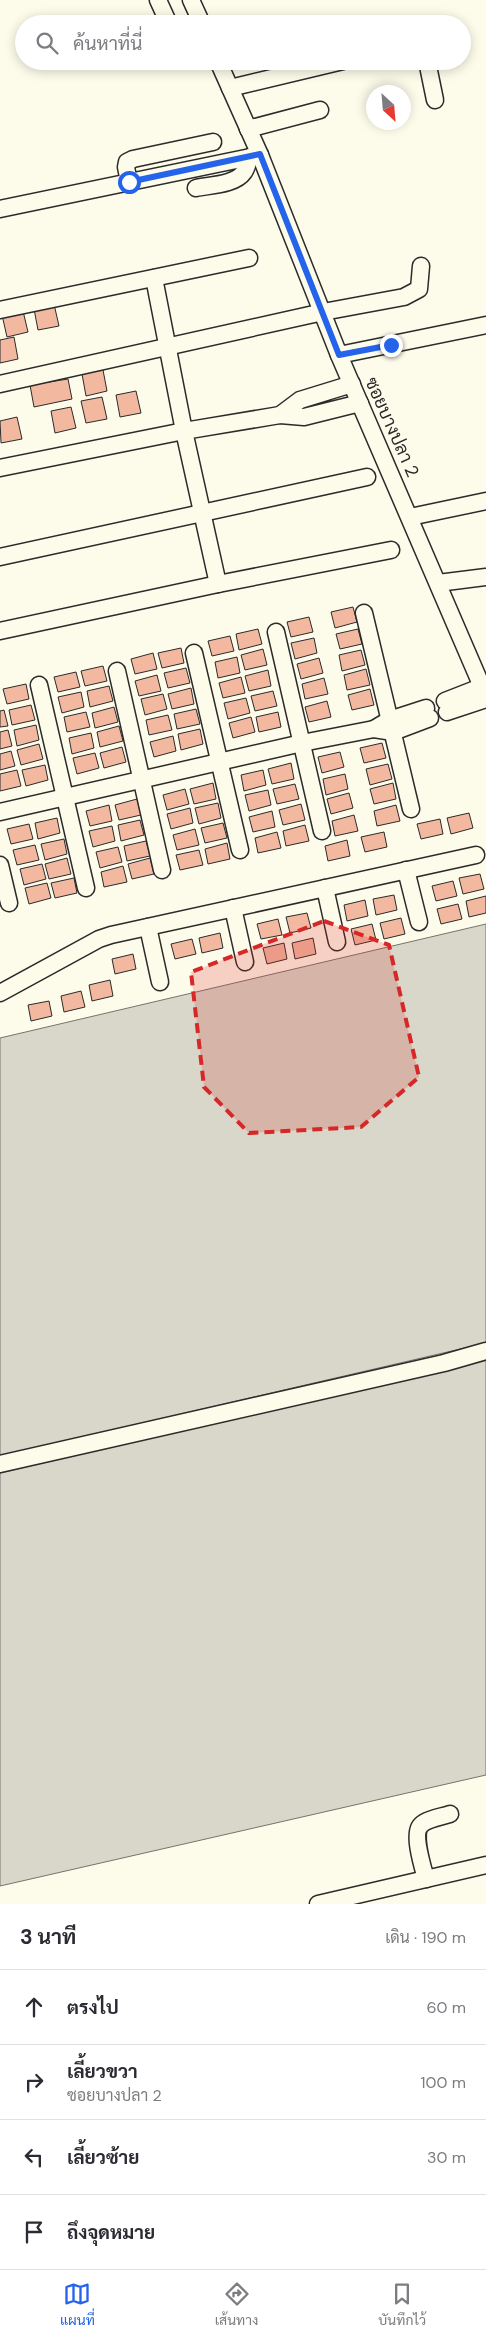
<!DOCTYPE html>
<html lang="th">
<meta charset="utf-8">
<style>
body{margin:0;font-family:"DM Sans",Sarabun,sans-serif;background:#f2f2f3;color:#2b2b33}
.compass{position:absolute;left:366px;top:85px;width:45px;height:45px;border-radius:50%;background:#fff;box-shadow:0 2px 12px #0003;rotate:154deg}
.stop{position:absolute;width:15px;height:15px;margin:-11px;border:4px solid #2563eb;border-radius:50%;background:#fff}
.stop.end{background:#2563eb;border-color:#fff;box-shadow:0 1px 5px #0008}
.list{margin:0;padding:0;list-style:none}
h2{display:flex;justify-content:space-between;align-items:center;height:65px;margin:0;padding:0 20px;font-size:21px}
h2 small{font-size:16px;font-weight:400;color:#7c7c81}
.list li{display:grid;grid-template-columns:32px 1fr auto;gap:15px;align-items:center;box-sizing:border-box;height:75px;padding:0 20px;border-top:1px solid #e1e1e2}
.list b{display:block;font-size:19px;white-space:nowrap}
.list p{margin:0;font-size:16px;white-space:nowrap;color:#7c7c81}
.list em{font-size:16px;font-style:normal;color:#7c7c81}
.icon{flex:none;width:28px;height:28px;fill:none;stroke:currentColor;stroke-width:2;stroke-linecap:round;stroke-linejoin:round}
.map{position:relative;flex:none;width:486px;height:1904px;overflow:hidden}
.search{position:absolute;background:#fff;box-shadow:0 2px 12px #0003;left:15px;right:15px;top:15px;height:55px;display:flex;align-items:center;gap:12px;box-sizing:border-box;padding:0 18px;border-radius:28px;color:#7c7c81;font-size:19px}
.sheet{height:365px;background:#fff}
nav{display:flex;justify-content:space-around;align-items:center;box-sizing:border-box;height:70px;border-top:1px solid #e1e1e2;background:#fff;font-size:14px;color:#7c7c81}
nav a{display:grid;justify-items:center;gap:2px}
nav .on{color:#2563eb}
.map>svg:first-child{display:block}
</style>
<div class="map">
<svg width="486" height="1904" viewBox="0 0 486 1904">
<rect width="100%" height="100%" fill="#fdfbea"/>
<g fill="#d8d7c9" stroke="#74746e">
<polygon points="486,924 486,1343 0,1456 0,1038"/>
<polygon points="486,1360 486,1775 0,1886 0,1473"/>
</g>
<g fill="#f2b8a0" stroke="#2b2b2b">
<polygon points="54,304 59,326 38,330 34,309"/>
<polygon points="23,311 28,332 7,337 2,315"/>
<polygon points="14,337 18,359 0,363 0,340"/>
<polygon points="103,370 107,391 86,396 82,374"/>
<polygon points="68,379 72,399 34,407 30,385"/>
<polygon points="136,391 141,413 120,417 116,395"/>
<polygon points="102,397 107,419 86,423 81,401"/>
<polygon points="71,407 76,428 55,433 51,411"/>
<polygon points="17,417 22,439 1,443 0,421"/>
<polygon points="353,607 357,622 335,628 331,612"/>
<polygon points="309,617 313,632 291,637 287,622"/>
<polygon points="258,629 262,644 239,650 236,634"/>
<polygon points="358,629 362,644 340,649 336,634"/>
<polygon points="230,636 234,651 212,656 208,641"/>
<polygon points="314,638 317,653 295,659 291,643"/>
<polygon points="181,648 184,663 162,668 158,653"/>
<polygon points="263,649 267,665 245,670 241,655"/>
<polygon points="361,650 365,665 342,671 339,655"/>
<polygon points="153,653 157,669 135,674 131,659"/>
<polygon points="237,657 240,673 218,678 215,662"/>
<polygon points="319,658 323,673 301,679 297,664"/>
<polygon points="103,666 107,681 85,686 81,671"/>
<polygon points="186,668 190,683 168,688 164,673"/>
<polygon points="366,669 370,685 347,690 344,675"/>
<polygon points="268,670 271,686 249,691 245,676"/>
<polygon points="76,672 80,687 58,692 54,677"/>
<polygon points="157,675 161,691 139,696 135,681"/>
<polygon points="241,677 245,693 223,698 219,683"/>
<polygon points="324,678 328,694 305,699 302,684"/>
<polygon points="26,684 29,699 7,704 3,689"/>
<polygon points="109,686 113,701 90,707 87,691"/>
<polygon points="191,688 194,704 172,709 168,694"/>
<polygon points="370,689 374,705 352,710 348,695"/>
<polygon points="273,691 277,706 255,711 251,696"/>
<polygon points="81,692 84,707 62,713 58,697"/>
<polygon points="163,694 167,709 145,715 141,699"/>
<polygon points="246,698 250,713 228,719 224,703"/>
<polygon points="327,701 331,717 309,722 305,707"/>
<polygon points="31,705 35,720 12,725 9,710"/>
<polygon points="114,707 118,722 95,728 92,713"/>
<polygon points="196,709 200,724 177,729 174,714"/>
<polygon points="4,710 8,726 0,727 0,711"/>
<polygon points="86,712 90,727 67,732 64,717"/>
<polygon points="278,712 281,727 259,732 256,717"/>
<polygon points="168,715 172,730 149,735 146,720"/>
<polygon points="251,717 255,732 233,738 229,723"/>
<polygon points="36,725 39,740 17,746 14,730"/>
<polygon points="119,726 123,741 100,747 97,732"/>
<polygon points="200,729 203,744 181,750 178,734"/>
<polygon points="8,730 12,746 0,749 0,732"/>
<polygon points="91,733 94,748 72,754 69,738"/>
<polygon points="173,736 176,751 154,757 150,742"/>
<polygon points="382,743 386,758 364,763 360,748"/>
<polygon points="39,744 43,759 21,765 17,750"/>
<polygon points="122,747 126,762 104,768 100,753"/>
<polygon points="11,751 15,766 0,770 0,754"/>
<polygon points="340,752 344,767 322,773 318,757"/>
<polygon points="95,753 99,768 77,774 73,758"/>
<polygon points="291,763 294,779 272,784 268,769"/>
<polygon points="388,764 392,779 370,785 366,769"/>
<polygon points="45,765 48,780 26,786 22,770"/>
<polygon points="17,770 21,786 0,791 0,774"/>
<polygon points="263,770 266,785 244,791 241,775"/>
<polygon points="345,774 348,789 326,795 323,779"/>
<polygon points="213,783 216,799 194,804 190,789"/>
<polygon points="393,783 396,799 374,804 370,789"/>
<polygon points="295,784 299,799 277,804 273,789"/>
<polygon points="185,789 189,804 167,810 163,795"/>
<polygon points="268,790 271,805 249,811 245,795"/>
<polygon points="349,793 353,808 331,814 327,799"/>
<polygon points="137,799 141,815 119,820 115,805"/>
<polygon points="218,803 221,818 199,824 195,808"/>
<polygon points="301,804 305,820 283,825 279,810"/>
<polygon points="109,805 112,821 90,826 86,811"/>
<polygon points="396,805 400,821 377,826 374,811"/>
<polygon points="190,808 193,823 171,829 167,814"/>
<polygon points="272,811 275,827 253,832 249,817"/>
<polygon points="469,813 473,828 451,834 447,818"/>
<polygon points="354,815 358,831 335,836 332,821"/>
<polygon points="57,818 60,833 38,839 35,823"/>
<polygon points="440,819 443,834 421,839 417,824"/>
<polygon points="140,820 144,835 121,841 118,825"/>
<polygon points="223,823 227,838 205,843 201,828"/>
<polygon points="29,824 33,839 11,844 7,829"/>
<polygon points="305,825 309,841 286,846 283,831"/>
<polygon points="112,826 115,841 93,847 89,831"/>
<polygon points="195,829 199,845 177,850 173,835"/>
<polygon points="277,832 281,848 258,853 255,838"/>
<polygon points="384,832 387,847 365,852 361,837"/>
<polygon points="64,839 67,854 45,860 41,844"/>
<polygon points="347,840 350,856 328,861 325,846"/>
<polygon points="146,841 150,856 127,861 124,846"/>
<polygon points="227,843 230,859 208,864 205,849"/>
<polygon points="35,845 39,860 17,865 13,850"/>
<polygon points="118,847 122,862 100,868 96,852"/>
<polygon points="199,850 203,865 180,870 176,855"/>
<polygon points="67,858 71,874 49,879 45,864"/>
<polygon points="150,858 154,874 132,879 128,864"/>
<polygon points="42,864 46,879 24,885 20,869"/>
<polygon points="123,866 127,882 104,887 101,872"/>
<polygon points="480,874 484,889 463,894 459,878"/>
<polygon points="74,878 77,893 55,898 51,883"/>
<polygon points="453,881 457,896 436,901 432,886"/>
<polygon points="47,883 51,898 29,904 25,888"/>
<polygon points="394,895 397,910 376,915 373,899"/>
<polygon points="486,896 486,913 469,917 466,901"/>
<polygon points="365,900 368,916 347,921 344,905"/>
<polygon points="458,904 462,919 441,924 437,909"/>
<polygon points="307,913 311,928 290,933 286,917"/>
<polygon points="401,918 405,934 384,939 380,923"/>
<polygon points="278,919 282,935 261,939 257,924"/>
<polygon points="372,924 376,940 355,945 351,929"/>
<polygon points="220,933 223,948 202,953 199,938"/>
<polygon points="313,938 316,954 295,959 292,943"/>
<polygon points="192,939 196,954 175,959 171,944"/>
<polygon points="284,943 287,959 267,964 263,948"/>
<polygon points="133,954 136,969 115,974 112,959"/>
<polygon points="110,980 113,996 92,1001 89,985"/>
<polygon points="81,991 85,1007 64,1012 61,996"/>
<polygon points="49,1001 52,1016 31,1021 28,1005"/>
</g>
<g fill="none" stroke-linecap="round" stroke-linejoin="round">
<defs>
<g id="minor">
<polyline points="158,0 169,24"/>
<polyline points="191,0 202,24"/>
<polyline points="218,61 260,155 339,355 486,696"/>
<polyline points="427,61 435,100"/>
<polyline points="230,88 343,61"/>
<polyline points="248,129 320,110"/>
<polyline points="129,182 126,167 127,162 133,159 213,142"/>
<path d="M196 188C210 185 235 185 244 172 247 168 248 161 250 157"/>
<polyline points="0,209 260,155"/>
<polyline points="154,278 184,431 218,584"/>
<polyline points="0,310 249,258"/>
<polyline points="339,355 486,325"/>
<polyline points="0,384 323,312 404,297 419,289 421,266"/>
<polyline points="352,384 300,400 280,415 304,417 360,403"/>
<polyline points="0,468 184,431 280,415"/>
<polyline points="410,517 486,501"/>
<polyline points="0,557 367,477"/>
<polyline points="438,583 486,577"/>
<polyline points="364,613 411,809"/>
<polyline points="0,631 218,584 391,550"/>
<polyline points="276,632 322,831"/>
<polyline points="194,653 240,850"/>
<polyline points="117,671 162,870"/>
<polyline points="39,685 86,888"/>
<polyline points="445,701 486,685"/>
<polyline points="426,708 389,720 374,729 393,732 430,718"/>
<polyline points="447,712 486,699"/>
<polyline points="0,812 302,743 374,729"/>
<polyline points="0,865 9,903"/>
<polyline points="406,870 419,922"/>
<polyline points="325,888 337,942"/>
<polyline points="233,908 245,962"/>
<polyline points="148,927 160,982"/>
<polyline points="0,993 99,939 111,935 476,855"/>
<polyline points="0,1464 444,1363 486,1351"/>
<path d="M426 1879C423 1868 412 1833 421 1825 427 1819 441 1817 450 1814"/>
<polyline points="318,1904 486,1865"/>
</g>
</defs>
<use href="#minor" stroke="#2b2b2b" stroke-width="19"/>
<use href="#minor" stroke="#fdfbea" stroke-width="16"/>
</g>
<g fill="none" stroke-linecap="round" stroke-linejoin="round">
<polyline stroke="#2563eb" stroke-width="6" points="129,182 260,154 339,355 391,345"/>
</g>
<path fill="#d62828" fill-opacity="0.2" stroke="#d62828" stroke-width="4" stroke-dasharray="10 6" stroke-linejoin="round" d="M324 921 389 945 419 1077 361 1127 249 1133 204 1087 191 972Z"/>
<g text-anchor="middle" stroke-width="4" stroke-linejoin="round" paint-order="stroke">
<g font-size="18" fill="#2b2b2b" stroke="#fdfbea">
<text transform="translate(392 427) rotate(66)" y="6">ซอยบางปลา 2</text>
</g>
</g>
</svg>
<svg class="compass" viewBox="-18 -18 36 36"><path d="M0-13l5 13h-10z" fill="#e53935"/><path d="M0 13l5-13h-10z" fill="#7c7c81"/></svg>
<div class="stop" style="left:129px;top:182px"></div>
<div class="stop end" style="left:391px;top:345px"></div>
<div class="search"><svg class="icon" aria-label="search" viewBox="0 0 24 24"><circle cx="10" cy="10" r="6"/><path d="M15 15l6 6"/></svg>ค้นหาที่นี่</div>
</div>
<section class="sheet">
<h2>3 นาที<small>เดิน · 190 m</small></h2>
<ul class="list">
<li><svg class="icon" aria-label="ahead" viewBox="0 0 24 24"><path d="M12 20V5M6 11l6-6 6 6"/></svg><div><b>ตรงไป</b></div><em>60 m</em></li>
<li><svg class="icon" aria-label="right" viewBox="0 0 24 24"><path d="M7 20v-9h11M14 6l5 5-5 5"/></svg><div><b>เลี้ยวขวา</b><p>ซอยบางปลา 2</p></div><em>100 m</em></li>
<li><svg class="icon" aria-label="left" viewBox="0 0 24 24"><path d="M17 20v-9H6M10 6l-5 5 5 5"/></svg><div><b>เลี้ยวซ้าย</b></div><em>30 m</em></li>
<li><svg class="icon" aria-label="arrive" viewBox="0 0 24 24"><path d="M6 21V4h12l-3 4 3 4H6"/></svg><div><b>ถึงจุดหมาย</b></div></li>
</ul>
</section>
<nav>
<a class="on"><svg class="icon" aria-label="map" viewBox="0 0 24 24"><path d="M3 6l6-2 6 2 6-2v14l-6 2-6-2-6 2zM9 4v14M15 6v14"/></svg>แผนที่</a>
<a><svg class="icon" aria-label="directions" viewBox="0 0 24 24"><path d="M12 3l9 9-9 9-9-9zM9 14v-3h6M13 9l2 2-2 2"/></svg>เส้นทาง</a>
<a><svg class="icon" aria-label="saved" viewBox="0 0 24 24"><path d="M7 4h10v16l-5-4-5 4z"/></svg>บันทึกไว้</a>
</nav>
